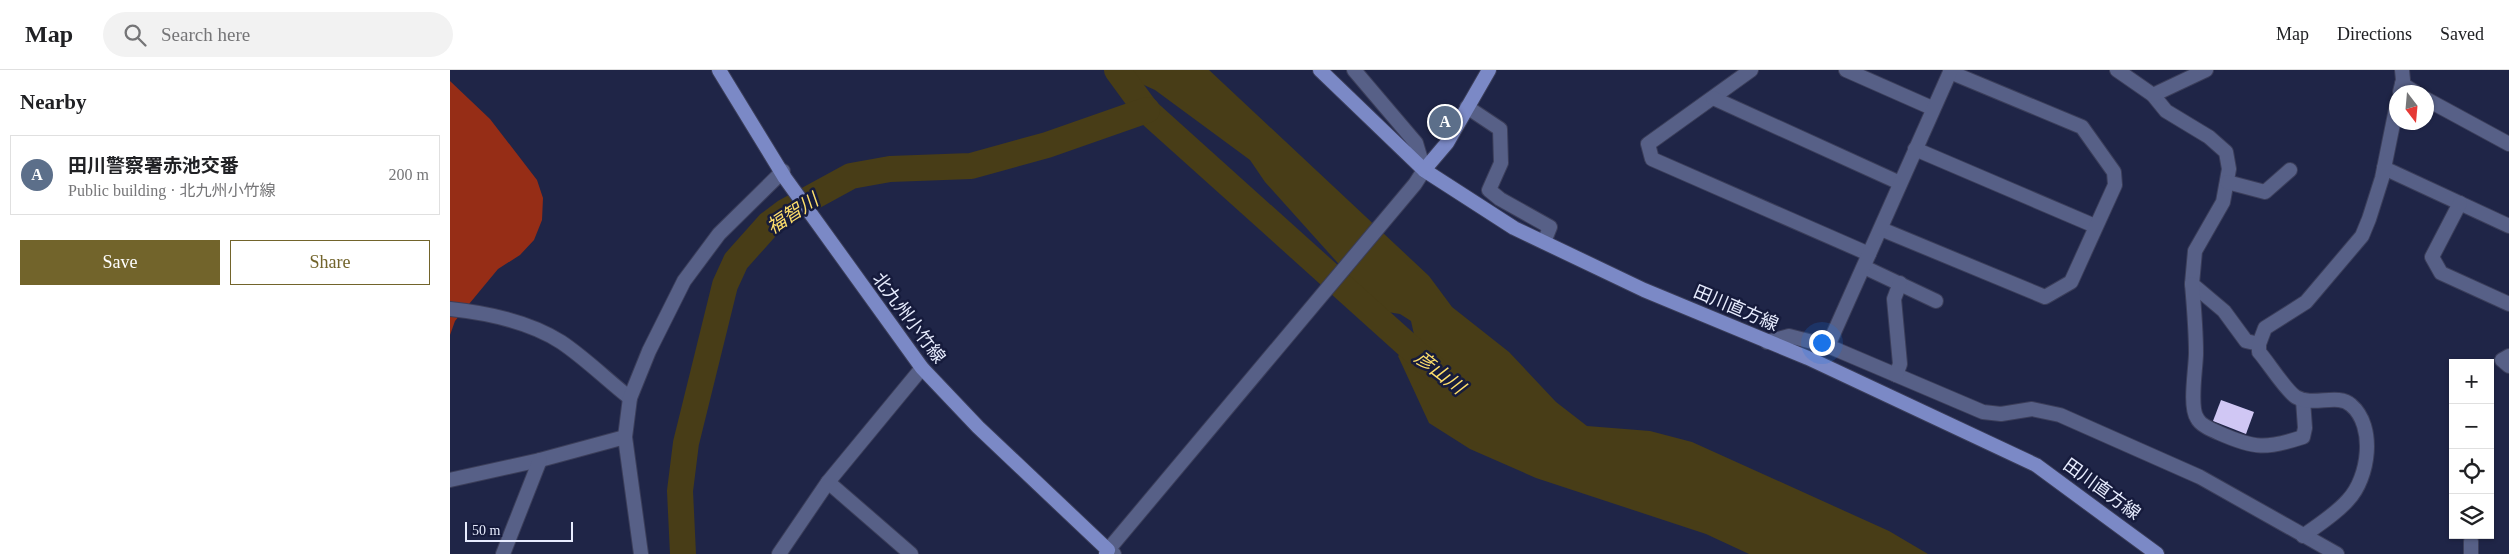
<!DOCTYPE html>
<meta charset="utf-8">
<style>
body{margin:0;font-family:"Times New Roman","Noto Sans JP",serif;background:#f2f2f2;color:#202124}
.controls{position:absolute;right:15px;bottom:15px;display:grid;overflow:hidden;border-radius:0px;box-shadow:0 1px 4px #0004}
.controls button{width:45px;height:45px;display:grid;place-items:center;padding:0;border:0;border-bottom:1px solid #e0e0e0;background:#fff;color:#202124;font:25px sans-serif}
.compass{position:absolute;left:1939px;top:15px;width:45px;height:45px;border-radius:50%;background:#fff;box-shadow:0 1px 4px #0004;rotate:164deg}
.scale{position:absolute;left:15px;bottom:12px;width:108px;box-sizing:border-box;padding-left:5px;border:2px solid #e7ecfe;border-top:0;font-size:14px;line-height:18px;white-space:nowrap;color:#e7ecfe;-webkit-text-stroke:4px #161b3c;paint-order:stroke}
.you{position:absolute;left:1371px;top:272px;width:18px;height:18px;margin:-12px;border:4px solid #fff;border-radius:50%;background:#1a73e8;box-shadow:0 0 0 8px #1a73e833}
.badge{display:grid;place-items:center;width:32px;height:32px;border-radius:50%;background:#72642b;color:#fff;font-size:16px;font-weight:700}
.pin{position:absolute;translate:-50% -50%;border:2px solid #fff;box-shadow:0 1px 5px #0006}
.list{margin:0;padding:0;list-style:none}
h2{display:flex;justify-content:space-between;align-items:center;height:65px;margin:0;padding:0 20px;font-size:21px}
h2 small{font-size:16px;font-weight:400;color:#757577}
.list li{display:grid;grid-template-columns:32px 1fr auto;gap:15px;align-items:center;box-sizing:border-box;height:80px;margin:0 10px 10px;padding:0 10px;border:1px solid #e0e0e0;border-radius:0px}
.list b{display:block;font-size:19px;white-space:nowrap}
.list p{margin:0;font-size:16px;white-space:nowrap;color:#757577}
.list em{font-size:16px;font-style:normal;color:#757577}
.actions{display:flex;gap:10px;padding:15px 20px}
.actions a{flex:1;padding:11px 0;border:1px solid #72642b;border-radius:0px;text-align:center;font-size:18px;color:#72642b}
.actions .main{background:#72642b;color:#fff}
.icon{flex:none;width:28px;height:28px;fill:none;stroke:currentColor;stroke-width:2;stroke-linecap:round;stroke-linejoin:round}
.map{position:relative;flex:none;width:2059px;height:484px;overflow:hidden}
header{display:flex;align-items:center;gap:30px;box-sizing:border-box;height:70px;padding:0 25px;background:#fff;border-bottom:1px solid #e0e0e0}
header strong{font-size:24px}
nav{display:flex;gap:28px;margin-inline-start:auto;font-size:18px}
.search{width:350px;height:45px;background:#f2f2f2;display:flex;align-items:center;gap:12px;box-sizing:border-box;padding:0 18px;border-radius:28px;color:#757577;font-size:19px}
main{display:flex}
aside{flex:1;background:#fff}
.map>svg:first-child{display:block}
</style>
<header>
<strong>Map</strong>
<div class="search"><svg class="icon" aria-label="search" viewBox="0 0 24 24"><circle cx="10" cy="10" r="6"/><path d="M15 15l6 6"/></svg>Search here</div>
<nav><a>Map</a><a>Directions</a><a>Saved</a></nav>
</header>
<main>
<aside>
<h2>Nearby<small></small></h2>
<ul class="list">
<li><span class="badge" style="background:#5c6f8a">A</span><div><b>田川警察署赤池交番</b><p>Public building · 北九州小竹線</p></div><em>200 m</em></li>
</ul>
<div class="actions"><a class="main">Save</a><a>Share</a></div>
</aside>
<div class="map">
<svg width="2059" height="484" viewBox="0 0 2059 484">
<rect width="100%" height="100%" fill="#1f2547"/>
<polygon fill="#962d16" points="0,11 40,49 87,110 93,128 92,150 84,170 70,185 48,199 5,251 0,265"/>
<polygon fill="#483d17" points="661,0 759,0 979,206 1002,237 1059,282 1106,332 1137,356 1200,361 1242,372 1439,461 1478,484 1299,484 1256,464 1086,408 1020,379 979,353 948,286 965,269 961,251 950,244 931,241 815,112 800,90 705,20"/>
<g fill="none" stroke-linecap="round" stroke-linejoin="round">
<g stroke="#483d17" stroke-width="26">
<polyline points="667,0 697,41 984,299"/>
<polyline points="233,484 230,421 236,373 275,215 286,191 319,154 335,142 401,106 440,99 521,96 597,75 697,40"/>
</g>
</g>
<polygon fill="#d0c7f4" points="1771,330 1804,342 1796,364 1763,351"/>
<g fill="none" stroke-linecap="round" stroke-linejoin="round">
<defs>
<g id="minor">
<polyline points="904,0 966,73 974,100"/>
<polyline points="1301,0 1198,74 1202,89 1419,184"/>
<polyline points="1396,0 1482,38"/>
<polyline points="1667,0 1703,25 1716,41 1759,67 1776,82 1779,99 1773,132 1745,181 1742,214 1774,241 1796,271 1809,274"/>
<polyline points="1952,14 1965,22"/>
<polyline points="1950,22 1953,10 1952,0"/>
<polyline points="1703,25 1756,0"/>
<polyline points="1263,28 1450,113"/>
<polyline points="1976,29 2059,74"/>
<polyline points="1017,37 1050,59 1051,93 1039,120 1050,129 1100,157 1094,172"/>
<polyline points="1465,79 1645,156"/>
<polyline points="1934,98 2059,156"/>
<polyline points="1777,112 1815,122 1840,100"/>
<polyline points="2010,133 1982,187 1991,203 2059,234"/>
<polyline points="1431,159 1595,227 1621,212 1665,115 1664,102 1632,57 1500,2"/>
<polyline points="1414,197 1486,231"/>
<path d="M1742 214C1744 237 1746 260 1746 283 1746 298 1739 336 1747 348 1750 355 1762 360 1769 363 1805 379 1816 379 1853 367L1855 358 1853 330"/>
<path d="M0 239C38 243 78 251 111 272 135 288 157 310 180 328"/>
<polyline points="1317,272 1339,266 1378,276 1533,342 1551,344 1582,339 1610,345 1750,407 1887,484"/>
<polyline points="1378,276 1501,0"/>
<polyline points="2059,286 2052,290 2059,296"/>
<polyline points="1446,305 1450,294 1444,229 1450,213"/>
<polyline points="0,410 90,390 175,367"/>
<polyline points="378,412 461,484"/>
<path d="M1853 466C1868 455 1886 444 1898 430 1919 408 1926 356 1901 335 1888 323 1863 337 1846 327 1836 321 1818 292 1809 282V274L1815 258 1856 232 1912 166 1919 149 1932 108 1946 39"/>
<polyline points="2021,471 2021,484"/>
<polyline points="53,484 90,390"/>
<polyline points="191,484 175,367 180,328 199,281 234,211 269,164 333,101"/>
<polyline points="329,484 378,412 472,298"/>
</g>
<polyline id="tertiary" points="664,484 658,480 965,114 974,100"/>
<g id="primary">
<polyline points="269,0 335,108 472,298 528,357 658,480 656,484"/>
<polyline points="870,0 974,100 1064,158 1194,220 1358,288 1586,395 1707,484"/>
<polyline points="974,100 997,73 1039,0"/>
</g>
</defs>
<use href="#minor" stroke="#3b3e5a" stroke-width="16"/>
<use href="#tertiary" stroke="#3b3e5a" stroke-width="16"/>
<use href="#primary" stroke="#3b3e5a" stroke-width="16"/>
<use href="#minor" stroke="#576087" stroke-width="14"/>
<use href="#tertiary" stroke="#576087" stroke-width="14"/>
<use href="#primary" stroke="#7b89c6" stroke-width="14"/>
</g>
<g text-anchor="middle" stroke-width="5" stroke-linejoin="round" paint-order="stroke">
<g font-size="18" fill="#e7ecfe" stroke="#161b3c">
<text transform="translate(1286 238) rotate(23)" y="6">田川直方線</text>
<text transform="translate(459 248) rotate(53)" y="6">北九州小竹線</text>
<text transform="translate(1652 419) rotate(36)" y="6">田川直方線</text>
</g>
<g font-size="19" font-style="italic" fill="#fedf6b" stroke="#161b3c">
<text transform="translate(342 143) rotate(-33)" y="7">福智川</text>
<text transform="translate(990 302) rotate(38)" y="7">彦山川</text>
</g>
</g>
</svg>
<div class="controls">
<button>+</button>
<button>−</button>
<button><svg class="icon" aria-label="locate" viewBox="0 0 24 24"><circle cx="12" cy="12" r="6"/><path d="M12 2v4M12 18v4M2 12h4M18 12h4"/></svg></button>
<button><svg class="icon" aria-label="layers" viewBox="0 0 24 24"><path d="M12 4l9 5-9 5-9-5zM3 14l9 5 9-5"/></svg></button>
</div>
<svg class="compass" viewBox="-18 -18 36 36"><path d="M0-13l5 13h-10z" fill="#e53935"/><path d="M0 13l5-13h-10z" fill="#757577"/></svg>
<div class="scale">50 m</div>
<div class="you"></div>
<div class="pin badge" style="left:995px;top:52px;background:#5c6f8a">A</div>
</div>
</main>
